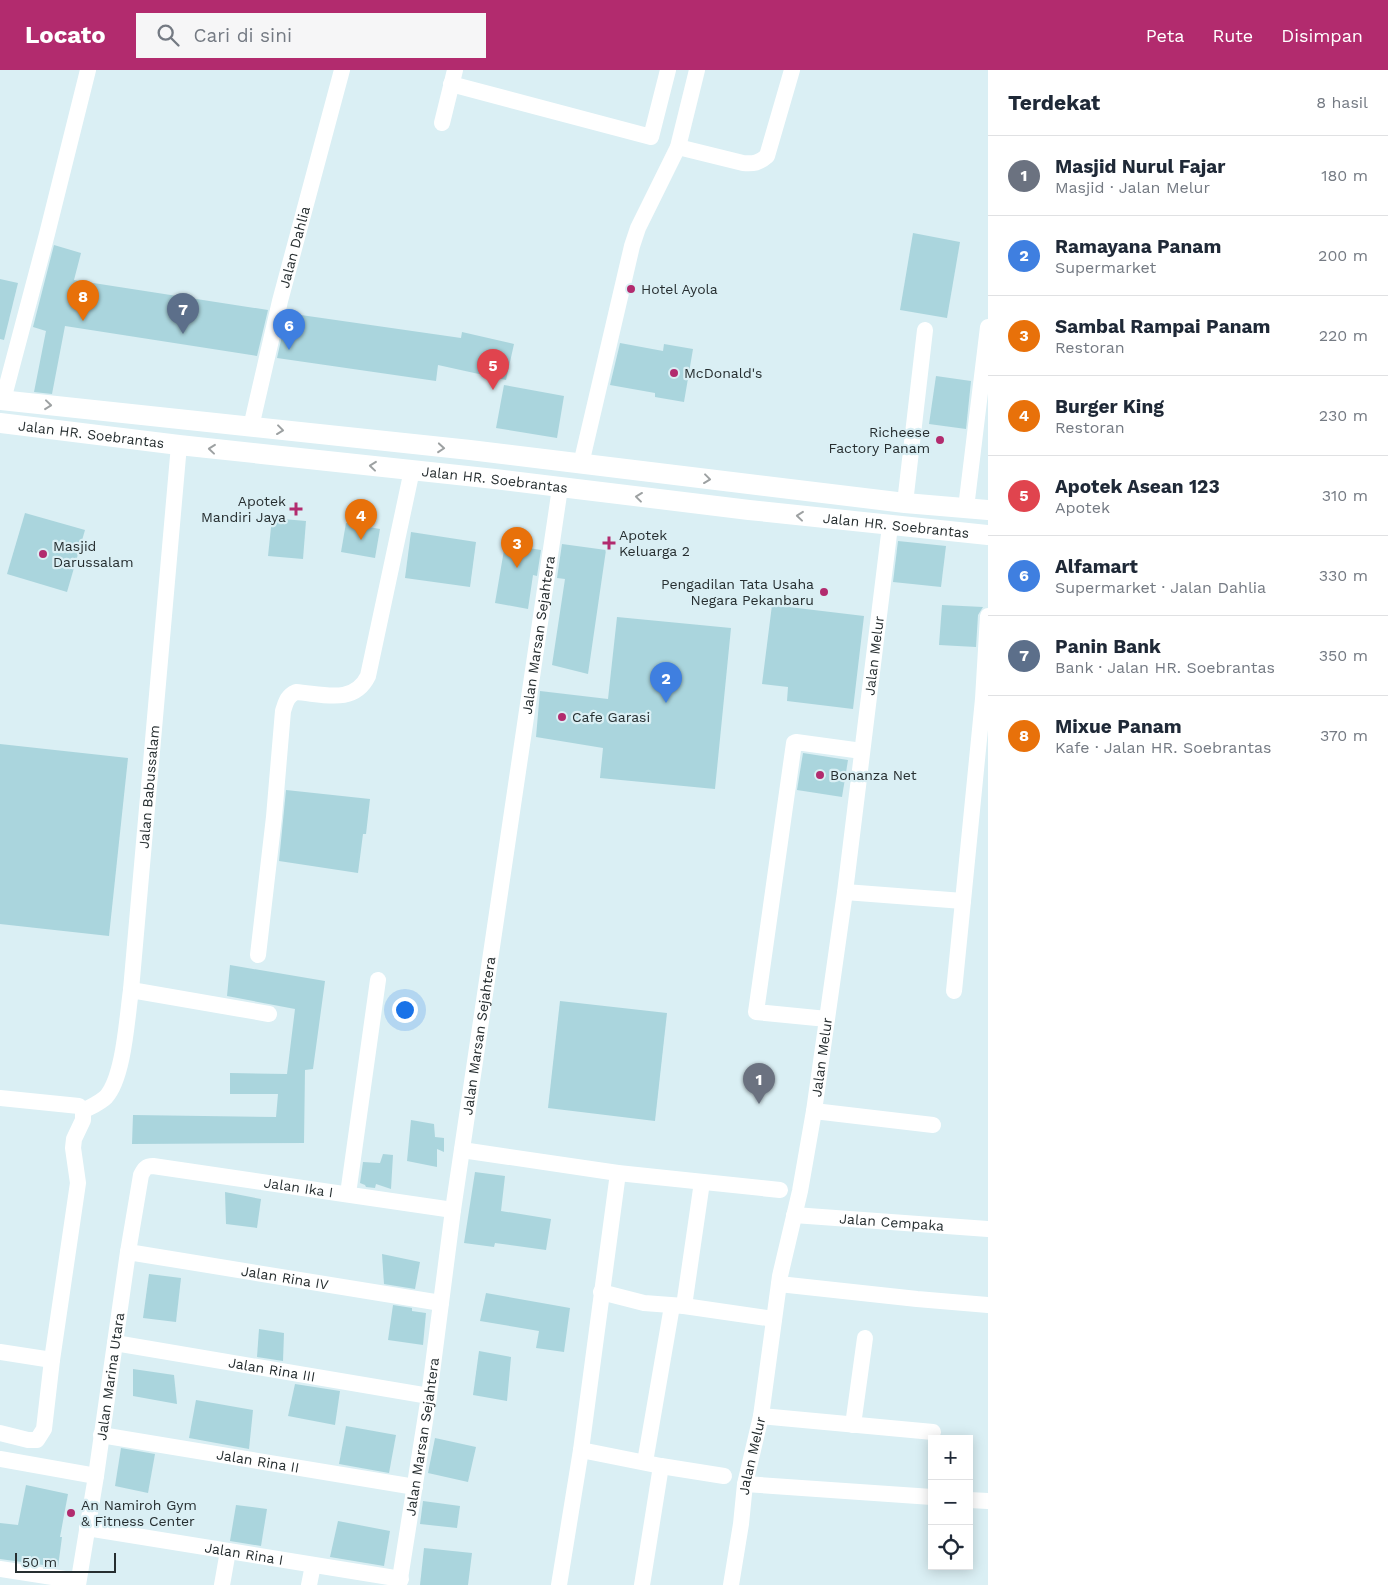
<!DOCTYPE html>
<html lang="id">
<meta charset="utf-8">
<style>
body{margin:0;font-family:"Work Sans",sans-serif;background:#f6f6f7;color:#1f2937}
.controls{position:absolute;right:15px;bottom:15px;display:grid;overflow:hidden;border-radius:0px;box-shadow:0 2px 12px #0003}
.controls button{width:45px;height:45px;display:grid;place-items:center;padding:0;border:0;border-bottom:1px solid #e0e1e3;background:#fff;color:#1f2937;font:25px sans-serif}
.scale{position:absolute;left:15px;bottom:12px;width:101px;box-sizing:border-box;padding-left:5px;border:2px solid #262e30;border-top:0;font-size:14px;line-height:18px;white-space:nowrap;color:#262e30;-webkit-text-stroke:4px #daeff4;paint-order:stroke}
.you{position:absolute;left:404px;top:939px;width:18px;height:18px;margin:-12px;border:4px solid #fff;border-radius:50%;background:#1a73e8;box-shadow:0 0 0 8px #1a73e833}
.badge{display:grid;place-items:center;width:32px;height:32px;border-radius:50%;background:#b22b6e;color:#fff;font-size:16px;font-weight:700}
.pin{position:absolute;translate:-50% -41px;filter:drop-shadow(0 1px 2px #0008)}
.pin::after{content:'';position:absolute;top:26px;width:18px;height:15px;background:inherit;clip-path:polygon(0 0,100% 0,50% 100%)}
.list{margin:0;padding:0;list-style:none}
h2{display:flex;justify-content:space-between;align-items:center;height:65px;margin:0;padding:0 20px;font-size:21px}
h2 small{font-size:16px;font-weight:400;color:#747a83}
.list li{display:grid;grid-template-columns:32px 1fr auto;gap:15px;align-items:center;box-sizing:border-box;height:80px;padding:0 20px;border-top:1px solid #e0e1e3}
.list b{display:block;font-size:19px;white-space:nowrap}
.list p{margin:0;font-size:16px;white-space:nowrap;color:#747a83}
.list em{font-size:16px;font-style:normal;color:#747a83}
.icon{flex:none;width:28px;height:28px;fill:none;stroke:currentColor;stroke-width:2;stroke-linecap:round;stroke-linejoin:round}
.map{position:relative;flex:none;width:988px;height:1515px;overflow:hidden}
header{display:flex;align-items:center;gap:30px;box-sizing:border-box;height:70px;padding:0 25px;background:#b22b6e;color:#fff}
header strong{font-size:24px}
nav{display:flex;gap:28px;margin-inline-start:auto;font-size:18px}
.search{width:350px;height:45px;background:#f6f6f7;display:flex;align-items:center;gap:12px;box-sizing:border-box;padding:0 18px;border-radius:0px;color:#747a83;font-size:19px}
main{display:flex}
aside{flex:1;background:#fff}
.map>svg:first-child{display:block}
</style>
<header>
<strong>Locato</strong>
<div class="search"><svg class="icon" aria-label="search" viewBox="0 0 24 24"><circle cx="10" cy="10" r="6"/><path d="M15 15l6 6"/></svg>Cari di sini</div>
<nav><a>Peta</a><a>Rute</a><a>Disimpan</a></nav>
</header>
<main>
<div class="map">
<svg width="988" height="1515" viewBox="0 0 988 1515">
<rect width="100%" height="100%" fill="#daeff4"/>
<g fill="#aad5dd">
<polygon points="913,163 960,172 947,248 900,240"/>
<polygon points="54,175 81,183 74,210 268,240 257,286 65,256 52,324 34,322 46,261 33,257"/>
<polygon points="0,209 18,213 4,270 0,269"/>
<polygon points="287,243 461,268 462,262 514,274 506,310 438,295 436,311 277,288"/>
<polygon points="620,273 663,281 664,274 693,279 684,332 655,327 655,323 610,315"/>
<polygon points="936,306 971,311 966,359 929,354"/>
<polygon points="504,315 564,326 557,368 496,358"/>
<polygon points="25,443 85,460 67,522 7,504"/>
<polygon points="272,448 306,451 303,489 268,486"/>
<polygon points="346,453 380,459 375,488 341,482"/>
<polygon points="411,462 476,472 470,517 405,508"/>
<polygon points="898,471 946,476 941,517 893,512"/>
<polygon points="505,474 541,480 537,506 533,505 528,539 495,533"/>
<polygon points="562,474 606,480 588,604 552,595 565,509 557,508"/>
<polygon points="772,535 864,546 853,639 787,631 788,617 762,614"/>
<polygon points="942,535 983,537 978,545 976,577 939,575"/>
<polygon points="617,547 731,558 715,719 600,708 603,678 536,667 540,621 608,629"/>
<polygon points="0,674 128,688 109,866 0,854"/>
<polygon points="803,683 848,690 842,727 797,720"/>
<polygon points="286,720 370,729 366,764 363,764 358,803 279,791"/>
<polygon points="230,895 325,911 313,999 305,1000 304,1073 132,1074 133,1045 276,1047 278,1024 230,1024 230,1003 287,1004 295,939 227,926"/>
<polygon points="560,931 667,943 655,1051 548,1038"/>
<polygon points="411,1050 434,1054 435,1067 444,1068 444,1082 437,1079 437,1097 407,1091"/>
<polygon points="383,1084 393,1085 391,1119 376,1114 375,1118 366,1117 365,1115 360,1113 363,1092 380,1093"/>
<polygon points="475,1102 505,1106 501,1141 551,1149 546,1180 495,1173 494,1177 464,1173"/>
<polygon points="225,1122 261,1129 257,1158 226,1154"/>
<polygon points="382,1184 420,1192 415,1219 384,1214"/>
<polygon points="149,1204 181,1208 176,1252 143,1248"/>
<polygon points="486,1223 570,1238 564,1282 536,1278 539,1261 480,1251"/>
<polygon points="393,1235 412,1238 412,1241 426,1243 423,1275 388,1270"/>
<polygon points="259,1259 284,1263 283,1291 257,1287"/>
<polygon points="479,1281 511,1287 507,1331 473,1325"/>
<polygon points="133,1299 174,1305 177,1334 133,1326"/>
<polygon points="295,1314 340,1321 335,1355 288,1346"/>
<polygon points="196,1330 253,1340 249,1379 189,1368"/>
<polygon points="346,1356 396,1365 389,1403 339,1394"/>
<polygon points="435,1368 476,1377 468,1412 428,1403"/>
<polygon points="121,1378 155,1384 148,1423 115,1416"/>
<polygon points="26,1415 68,1424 60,1467 62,1467 58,1497 0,1489 0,1453 18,1455"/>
<polygon points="423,1431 460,1436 457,1458 420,1454"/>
<polygon points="236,1435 267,1439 261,1476 230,1471"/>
<polygon points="338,1451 390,1461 384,1496 330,1487"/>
<polygon points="424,1478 472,1483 468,1515 420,1515"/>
</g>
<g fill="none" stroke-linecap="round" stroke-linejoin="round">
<g stroke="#fff" stroke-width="16">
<polyline points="451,14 651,67 668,0"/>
<polyline points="442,53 455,0"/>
<path d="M678 77 743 93C754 94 759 93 767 86L792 0"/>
<polyline points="3,330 47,164 88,0"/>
<path id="s1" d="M251 357 280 231 342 0"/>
<polyline points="581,394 632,176 638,158 678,77 697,0"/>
<polyline points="905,433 925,260"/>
<polyline points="966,438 988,257"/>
<polyline points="845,822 963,831 983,629 988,546"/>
<path d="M258 885 274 747 283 641C286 632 287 626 296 622 323 624 354 635 368 606L412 400"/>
<polyline points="131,920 269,944"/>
<polyline points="954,921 963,831"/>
<polyline points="827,949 756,942 794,673 796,672 862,681"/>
<polyline points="0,1028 79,1036 83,1041 83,1050 74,1069 73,1078 78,1113 52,1290 44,1359 37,1370 28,1370 0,1363"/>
<path id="s2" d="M83 1041C90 1037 100 1033 106 1027 124 1007 127 947 131 920L179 375"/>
<polyline points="814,1041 933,1055"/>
<polyline points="462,1080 618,1103 780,1120"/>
<polyline points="348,1124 378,910"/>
<path id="s3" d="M794 1145 988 1159"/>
<path id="s4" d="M128 1182 441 1233"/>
<polyline points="779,1214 917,1229 988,1235"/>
<polyline points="601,1222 644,1233 684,1236 774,1249"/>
<polyline points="684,1236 702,1112"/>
<path id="s5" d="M115 1273 429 1326"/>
<polyline points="0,1282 52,1290"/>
<polyline points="761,1346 933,1362"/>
<polyline points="853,1355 865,1268"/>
<path id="s6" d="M101 1365 415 1417"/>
<polyline points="581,1380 661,1396 642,1515"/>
<polyline points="0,1389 96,1406"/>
<polyline points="645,1392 672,1236"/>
<polyline points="661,1396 724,1406"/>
<polyline points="745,1414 932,1427"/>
<polyline points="969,1430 988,1431"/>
<path id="s7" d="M87 1458 401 1509"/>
<polyline points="0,1499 78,1511"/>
<path id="s8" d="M78 1515 96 1406 128 1182 141 1105C144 1099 146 1096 153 1096L453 1140"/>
<polyline points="222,1515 228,1481"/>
<polyline points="309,1515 313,1495"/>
<path id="s9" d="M399 1515 429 1326 453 1140 560 418"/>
<polyline points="559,1515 581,1380 618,1103"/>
<path id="s10" d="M731 1515 741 1454 745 1414 761 1346 780 1206 800 1121 814 1041 845 822 890 456"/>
</g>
<g stroke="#fff" stroke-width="20">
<polyline points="0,330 470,380 905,433 988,440"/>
<path id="s11" d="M0 353 179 375 495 409 749 440 988 465"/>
</g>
</g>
<defs><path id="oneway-chevron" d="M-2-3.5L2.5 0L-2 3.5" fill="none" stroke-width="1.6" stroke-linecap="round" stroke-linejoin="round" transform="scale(1.25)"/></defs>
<g stroke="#9da1a2">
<use href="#oneway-chevron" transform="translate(48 335) rotate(6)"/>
<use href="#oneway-chevron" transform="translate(280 360) rotate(7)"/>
<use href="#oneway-chevron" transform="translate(441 378) rotate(5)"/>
<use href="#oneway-chevron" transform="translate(212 379) rotate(-174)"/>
<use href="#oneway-chevron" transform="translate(373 396) rotate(-174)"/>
<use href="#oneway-chevron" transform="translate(707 409) rotate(7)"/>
<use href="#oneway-chevron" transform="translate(639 427) rotate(-173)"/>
<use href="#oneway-chevron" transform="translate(800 446) rotate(-174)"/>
</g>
<g fill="#b22b6e" stroke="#daeff4" stroke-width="2">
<circle cx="631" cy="219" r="5"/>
<circle cx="674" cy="303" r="5"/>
<circle cx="940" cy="370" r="5"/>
<path d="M293.5 431.5h5v5h5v5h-5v5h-5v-5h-5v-5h5z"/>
<path d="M606.5 465.5h5v5h5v5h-5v5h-5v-5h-5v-5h5z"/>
<circle cx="43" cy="484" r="5"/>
<circle cx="824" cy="522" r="5"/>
<circle cx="562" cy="647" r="5"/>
<circle cx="820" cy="705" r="5"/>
<circle cx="71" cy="1443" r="5"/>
</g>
<g text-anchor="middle" stroke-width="4.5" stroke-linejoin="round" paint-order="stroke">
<g font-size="14" fill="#262e30" stroke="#daeff4">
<text dy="5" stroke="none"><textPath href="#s1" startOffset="185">Jalan Dahlia</textPath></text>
<text dy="5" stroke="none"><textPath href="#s11" startOffset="92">Jalan HR. Soebrantas</textPath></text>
<text dy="5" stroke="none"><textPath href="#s11" startOffset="498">Jalan HR. Soebrantas</textPath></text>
<text dy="5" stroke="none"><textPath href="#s11" startOffset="902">Jalan HR. Soebrantas</textPath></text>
<text dy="5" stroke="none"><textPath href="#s9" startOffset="960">Jalan Marsan Sejahtera</textPath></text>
<text dy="5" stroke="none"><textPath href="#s10" startOffset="941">Jalan Melur</textPath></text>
<text dy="5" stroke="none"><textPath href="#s2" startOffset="342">Jalan Babussalam</textPath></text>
<text dy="5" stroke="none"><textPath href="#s9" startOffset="555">Jalan Marsan Sejahtera</textPath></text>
<text dy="5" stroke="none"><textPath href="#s10" startOffset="536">Jalan Melur</textPath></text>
<text dy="5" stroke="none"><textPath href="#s8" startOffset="578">Jalan Ika I</textPath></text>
<text dy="5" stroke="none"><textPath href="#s3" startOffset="98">Jalan Cempaka</textPath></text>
<text dy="5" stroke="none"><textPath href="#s4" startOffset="159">Jalan Rina IV</textPath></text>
<text dy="5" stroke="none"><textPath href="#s5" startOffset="159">Jalan Rina III</textPath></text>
<text dy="5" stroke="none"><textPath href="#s8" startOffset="211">Jalan Marina Utara</textPath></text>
<text dy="5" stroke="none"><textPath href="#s9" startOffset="150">Jalan Marsan Sejahtera</textPath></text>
<text dy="5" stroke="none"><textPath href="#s10" startOffset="131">Jalan Melur</textPath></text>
<text dy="5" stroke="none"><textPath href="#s6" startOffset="159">Jalan Rina II</textPath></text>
<text dy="5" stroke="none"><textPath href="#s7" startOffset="159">Jalan Rina I</textPath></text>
</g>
<g font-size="14" fill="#262e30" stroke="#daeff4" text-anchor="start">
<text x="641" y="224">Hotel Ayola</text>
<text x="684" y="308">McDonald's</text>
<text x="930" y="367" text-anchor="end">Richeese<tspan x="930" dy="16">Factory Panam</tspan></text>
<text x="286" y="436" text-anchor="end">Apotek<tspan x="286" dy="16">Mandiri Jaya</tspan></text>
<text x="619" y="470">Apotek<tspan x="619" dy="16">Keluarga 2</tspan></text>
<text x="53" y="481">Masjid<tspan x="53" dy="16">Darussalam</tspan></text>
<text x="814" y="519" text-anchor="end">Pengadilan Tata Usaha<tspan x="814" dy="16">Negara Pekanbaru</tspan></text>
<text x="572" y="652">Cafe Garasi</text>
<text x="830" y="710">Bonanza Net</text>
<text x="81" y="1440">An Namiroh Gym<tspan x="81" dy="16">&amp; Fitness Center</tspan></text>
</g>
</g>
</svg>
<div class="controls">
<button>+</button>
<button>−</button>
<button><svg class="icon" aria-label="locate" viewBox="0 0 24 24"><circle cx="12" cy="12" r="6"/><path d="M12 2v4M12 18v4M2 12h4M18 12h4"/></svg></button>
</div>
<div class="scale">50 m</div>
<div class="you"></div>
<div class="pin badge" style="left:759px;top:1034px;background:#6b7280">1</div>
<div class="pin badge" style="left:666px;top:633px;background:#3f7fe0">2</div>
<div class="pin badge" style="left:517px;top:498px;background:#e8710a">3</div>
<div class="pin badge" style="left:361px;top:470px;background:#e8710a">4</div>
<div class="pin badge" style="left:493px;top:320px;background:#e0444e">5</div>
<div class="pin badge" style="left:289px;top:280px;background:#3f7fe0">6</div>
<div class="pin badge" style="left:183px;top:264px;background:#5c6f8a">7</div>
<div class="pin badge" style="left:83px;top:251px;background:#e8710a">8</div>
</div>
<aside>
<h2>Terdekat<small>8 hasil</small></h2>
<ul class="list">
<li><span class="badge" style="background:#6b7280">1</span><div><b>Masjid Nurul Fajar</b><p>Masjid · Jalan Melur</p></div><em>180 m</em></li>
<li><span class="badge" style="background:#3f7fe0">2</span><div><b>Ramayana Panam</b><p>Supermarket</p></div><em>200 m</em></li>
<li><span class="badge" style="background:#e8710a">3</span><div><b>Sambal Rampai Panam</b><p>Restoran</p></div><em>220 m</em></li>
<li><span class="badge" style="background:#e8710a">4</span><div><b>Burger King</b><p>Restoran</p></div><em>230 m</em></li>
<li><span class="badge" style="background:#e0444e">5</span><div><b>Apotek Asean 123</b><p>Apotek</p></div><em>310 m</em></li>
<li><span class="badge" style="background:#3f7fe0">6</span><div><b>Alfamart</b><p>Supermarket · Jalan Dahlia</p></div><em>330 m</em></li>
<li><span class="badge" style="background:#5c6f8a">7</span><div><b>Panin Bank</b><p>Bank · Jalan HR. Soebrantas</p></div><em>350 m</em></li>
<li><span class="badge" style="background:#e8710a">8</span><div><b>Mixue Panam</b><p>Kafe · Jalan HR. Soebrantas</p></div><em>370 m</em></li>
</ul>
</aside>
</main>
